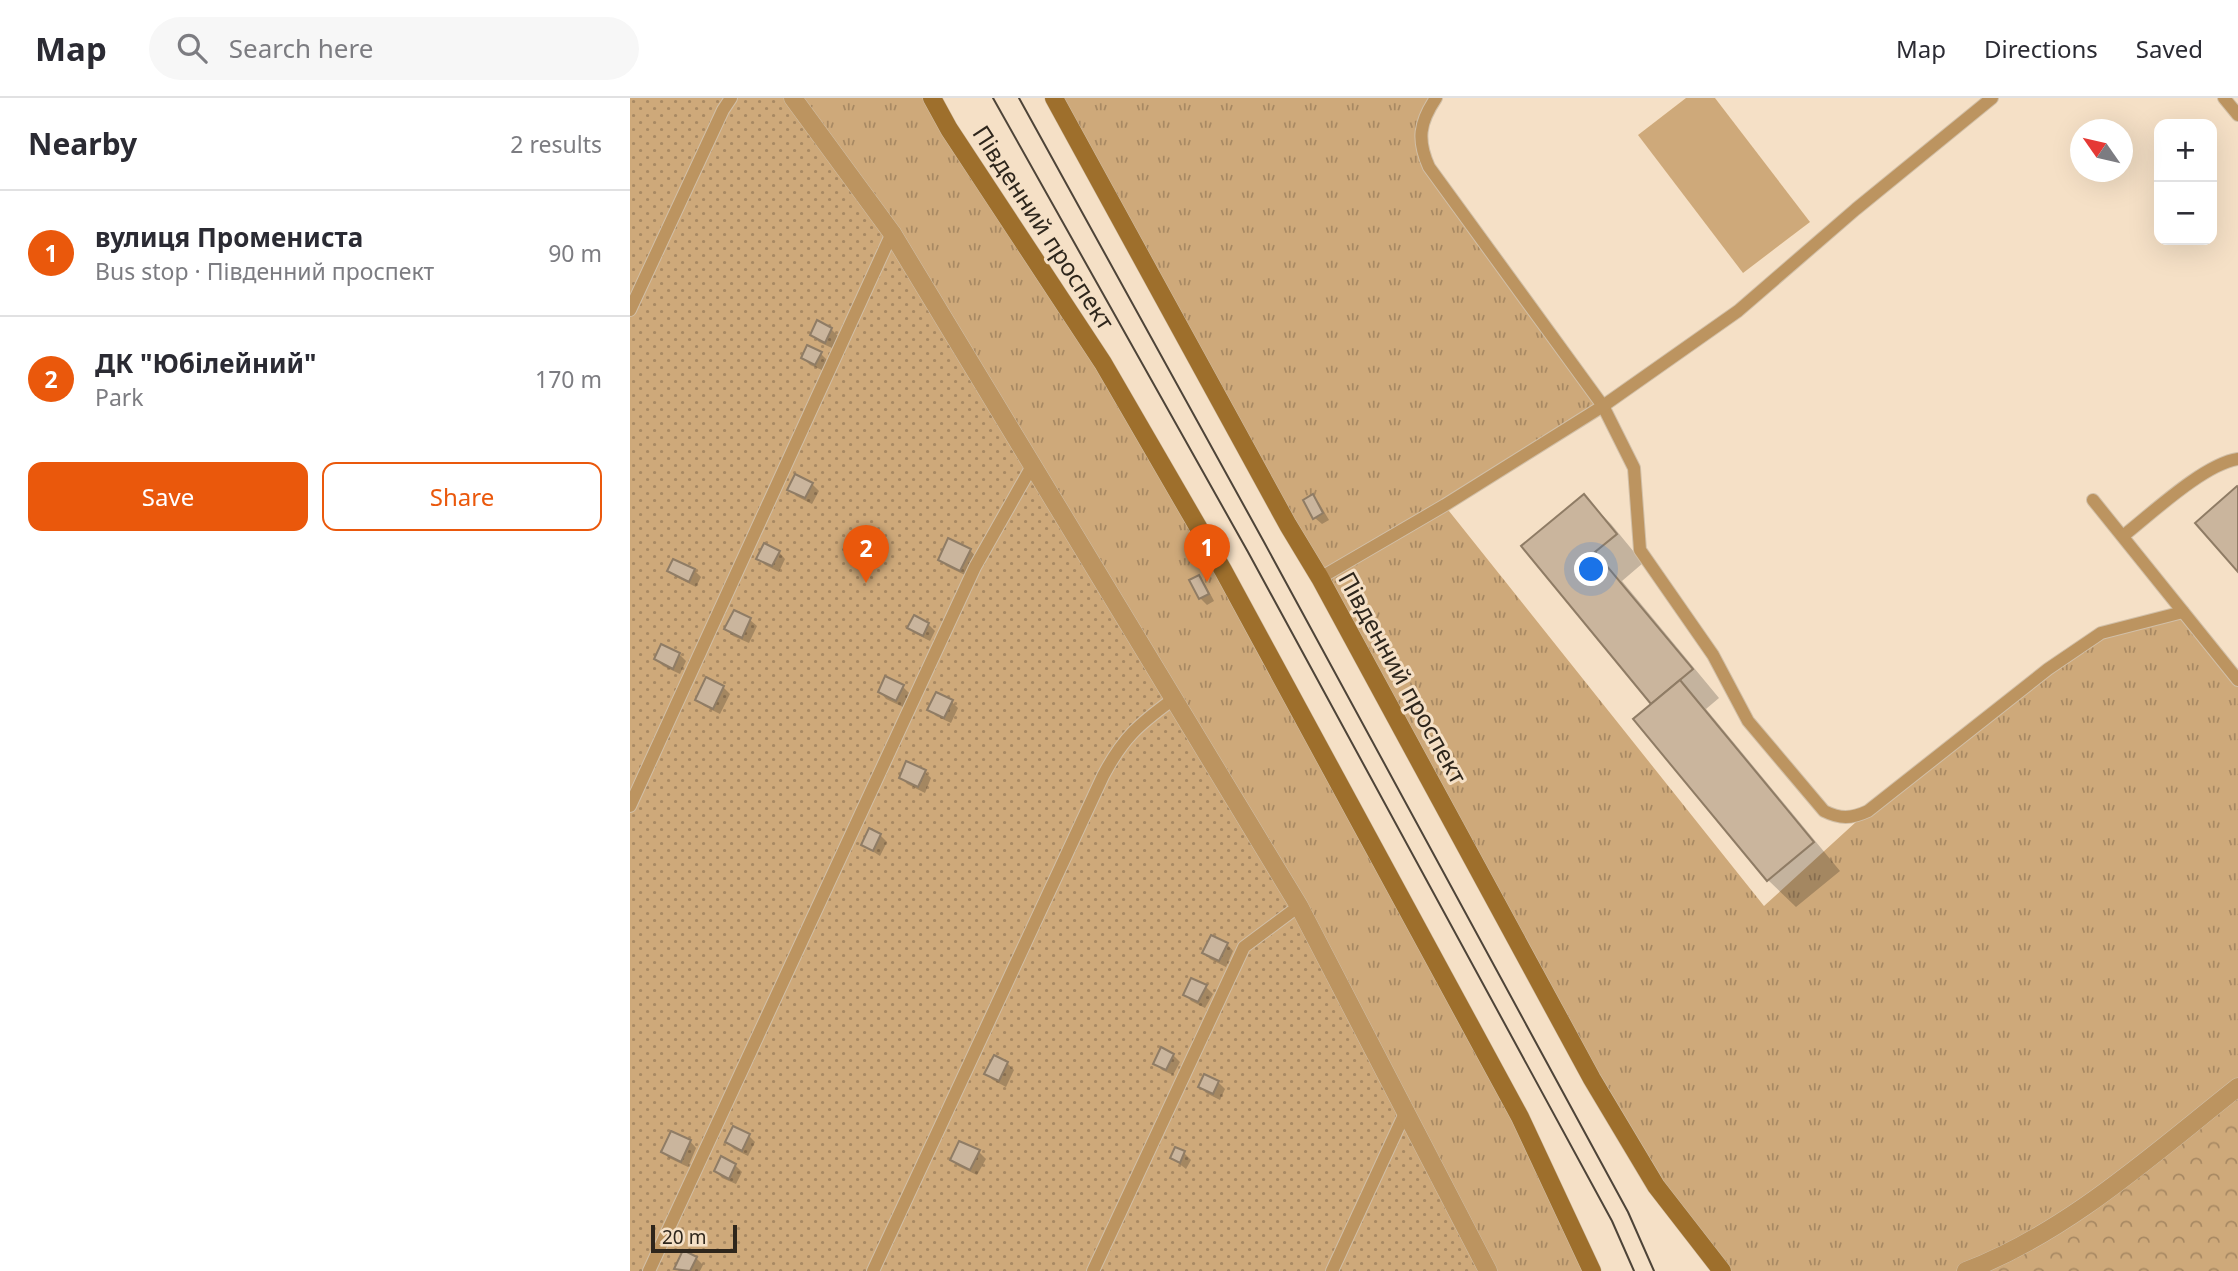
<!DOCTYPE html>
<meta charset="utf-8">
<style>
body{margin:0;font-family:"Noto Sans",sans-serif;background:#f7f7f7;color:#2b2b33}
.controls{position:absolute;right:21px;top:21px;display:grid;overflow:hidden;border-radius:14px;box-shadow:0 7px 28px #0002}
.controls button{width:63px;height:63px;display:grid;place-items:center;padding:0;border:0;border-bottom:2px solid #e1e1e2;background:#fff;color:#2b2b33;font:35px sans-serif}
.compass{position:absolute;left:1440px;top:21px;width:63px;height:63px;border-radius:50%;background:#fff;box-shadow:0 7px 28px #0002;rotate:304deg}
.scale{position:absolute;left:21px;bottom:18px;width:86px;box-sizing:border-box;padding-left:7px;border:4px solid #2e261c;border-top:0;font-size:19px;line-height:24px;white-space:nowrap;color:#2e261c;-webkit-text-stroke:5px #f5e0c6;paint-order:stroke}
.you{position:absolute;left:962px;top:472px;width:24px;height:24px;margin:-18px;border:5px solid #fff;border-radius:50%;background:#1a73e8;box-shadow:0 0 0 10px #1a73e833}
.badge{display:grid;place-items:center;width:46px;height:46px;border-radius:50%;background:#ea580c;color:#fff;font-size:23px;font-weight:700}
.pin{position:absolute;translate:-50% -58px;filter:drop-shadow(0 2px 4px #0008)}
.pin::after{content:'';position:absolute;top:37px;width:24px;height:21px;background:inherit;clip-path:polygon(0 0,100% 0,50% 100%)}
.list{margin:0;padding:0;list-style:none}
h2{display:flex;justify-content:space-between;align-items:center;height:91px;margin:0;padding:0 28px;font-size:30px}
h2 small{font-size:23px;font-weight:400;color:#7c7c81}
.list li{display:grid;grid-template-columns:46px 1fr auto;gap:21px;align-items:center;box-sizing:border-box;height:126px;padding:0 28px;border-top:2px solid #e1e1e2}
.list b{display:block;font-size:26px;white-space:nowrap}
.list p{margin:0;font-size:23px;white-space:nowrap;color:#7c7c81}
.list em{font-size:23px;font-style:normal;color:#7c7c81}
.actions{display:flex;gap:14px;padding:21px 28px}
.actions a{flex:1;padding:16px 0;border:2px solid #ea580c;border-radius:14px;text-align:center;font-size:24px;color:#ea580c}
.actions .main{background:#ea580c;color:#fff}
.icon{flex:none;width:38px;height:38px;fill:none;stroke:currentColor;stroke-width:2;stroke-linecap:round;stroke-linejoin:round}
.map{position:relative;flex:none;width:1608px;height:1173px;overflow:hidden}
header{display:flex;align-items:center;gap:42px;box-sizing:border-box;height:98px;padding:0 35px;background:#fff;border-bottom:2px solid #e1e1e2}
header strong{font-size:33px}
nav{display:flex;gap:38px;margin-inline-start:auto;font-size:24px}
.search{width:490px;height:63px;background:#f7f7f7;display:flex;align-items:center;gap:18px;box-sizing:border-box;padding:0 24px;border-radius:38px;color:#7c7c81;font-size:26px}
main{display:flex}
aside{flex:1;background:#fff}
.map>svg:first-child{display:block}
</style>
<header>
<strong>Map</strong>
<div class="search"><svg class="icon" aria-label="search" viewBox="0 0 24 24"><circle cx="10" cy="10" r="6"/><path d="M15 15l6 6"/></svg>Search here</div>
<nav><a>Map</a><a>Directions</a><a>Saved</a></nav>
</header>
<main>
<aside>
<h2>Nearby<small>2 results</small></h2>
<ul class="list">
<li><span class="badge">1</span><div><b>вулиця Промениста</b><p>Bus stop · Південний проспект</p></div><em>90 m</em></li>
<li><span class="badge">2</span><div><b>ДК &quot;Юбілейний&quot;</b><p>Park</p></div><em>170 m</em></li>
</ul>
<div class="actions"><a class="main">Save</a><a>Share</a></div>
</aside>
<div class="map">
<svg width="1608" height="1173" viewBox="0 0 1608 1173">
<defs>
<pattern id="grass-tufts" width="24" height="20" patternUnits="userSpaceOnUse" patternTransform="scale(1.75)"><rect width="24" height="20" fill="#cea97a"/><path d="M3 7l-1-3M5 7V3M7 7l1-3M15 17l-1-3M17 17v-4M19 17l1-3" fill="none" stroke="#a88963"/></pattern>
<pattern id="forest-crowns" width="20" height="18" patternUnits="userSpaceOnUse" patternTransform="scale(1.75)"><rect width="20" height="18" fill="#cea97a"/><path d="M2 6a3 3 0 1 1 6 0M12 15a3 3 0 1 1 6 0" fill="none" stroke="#a88963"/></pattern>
<pattern id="garden-dots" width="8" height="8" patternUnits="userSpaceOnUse" patternTransform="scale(1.75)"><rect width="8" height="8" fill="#cea97a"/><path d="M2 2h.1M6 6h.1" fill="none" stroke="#a88963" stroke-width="1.8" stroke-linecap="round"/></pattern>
</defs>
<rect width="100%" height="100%" fill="#f5e0c6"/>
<g fill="url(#grass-tufts)">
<polygon points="163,0 302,0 593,472 962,1173 858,1173"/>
<polygon points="425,0 806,0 791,49 973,308 815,408 1134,808 1238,713 1471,535 1553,514 1608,582 1608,989 1518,1060 1336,1173 1101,1173 1087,1168 1026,1088"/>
</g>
<polygon fill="url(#forest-crowns)" points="1608,989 1608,1173 1336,1173 1372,1159"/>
<polygon fill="url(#garden-dots)" points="0,0 163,0 262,135 669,808 858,1173 0,1173"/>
<polygon fill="#cea97a" points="1056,0 1085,0 1180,124 1113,175 1008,37"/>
<g fill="#0003">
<polygon points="201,231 208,238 202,250 189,244 182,237"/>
<polygon points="191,256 197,262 192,272 180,267 173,260"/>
<polygon points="182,386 189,393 182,406 166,398 160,391"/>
<polygon points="683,398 689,405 699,422 692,426 685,420"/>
<polygon points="953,398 981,426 1013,465 992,483 1089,600 1076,611 1210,773 1166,809 1138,782 1024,606 893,448"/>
<polygon points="340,452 346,459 337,478 316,468 310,461"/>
<polygon points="149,454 155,461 149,474 135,467 128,460"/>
<polygon points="64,472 71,479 66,489 46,479 39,473"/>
<polygon points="568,479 575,486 584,503 577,507 570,500"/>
<polygon points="120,522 127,528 119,545 103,538 96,531"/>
<polygon points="298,526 305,533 300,543 286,536 279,530"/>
<polygon points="49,556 56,563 50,576 33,568 26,561"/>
<polygon points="93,589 100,596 90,616 74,608 67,602"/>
<polygon points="273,589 279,595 273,609 256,601 250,594"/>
<polygon points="322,604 328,610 321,625 306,618 299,611"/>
<polygon points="295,674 301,680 295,695 277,686 271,679"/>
<polygon points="250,737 257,744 250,758 233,747"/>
<polygon points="597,846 603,853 596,869 580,861 574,855"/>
<polygon points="576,889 583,896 575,910 561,903 555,896"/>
<polygon points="543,957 550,964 543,977 532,972 525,965"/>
<polygon points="377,965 384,972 376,989 363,982 356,976"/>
<polygon points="575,978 588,984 595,991 590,1002 576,995 570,988"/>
<polygon points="119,1038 125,1044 118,1058 104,1051 97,1044"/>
<polygon points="60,1043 66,1050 58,1069 39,1060 33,1054"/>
<polygon points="349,1054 356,1061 347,1077 328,1068 322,1062"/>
<polygon points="554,1055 561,1062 556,1071 542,1060"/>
<polygon points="105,1067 112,1074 106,1086 92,1080 86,1073"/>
<polygon points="66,1160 73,1167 70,1173 49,1173 46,1171"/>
</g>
<g fill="#cab59d" stroke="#8f7c65" stroke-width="2">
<polygon points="187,222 202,230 195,245 180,237"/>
<polygon points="177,247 192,254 185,267 171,260"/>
<polygon points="165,376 183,385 175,400 157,392"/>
<polygon points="1607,388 1608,389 1608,474 1565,425"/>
<polygon points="683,396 693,415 683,421 673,402"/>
<polygon points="954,396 987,436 965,454 1063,571 1021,606 891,448"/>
<polygon points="318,440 341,451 330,473 308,462"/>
<polygon points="134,445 150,453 142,468 126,461"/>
<polygon points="43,461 65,471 59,484 37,473"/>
<polygon points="569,477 579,496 569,501 559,482"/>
<polygon points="104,512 121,520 112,540 94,531"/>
<polygon points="284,517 299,525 293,538 277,530"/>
<polygon points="31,546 50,555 43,571 24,561"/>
<polygon points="255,578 274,587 266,603 248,594"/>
<polygon points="76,579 94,588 83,611 65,602"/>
<polygon points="1050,582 1184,744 1137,783 1003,621"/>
<polygon points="306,594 323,602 314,620 297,612"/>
<polygon points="276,663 296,672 288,689 269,680"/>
<polygon points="239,730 251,736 243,753 231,747"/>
<polygon points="581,837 598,845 589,863 572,855"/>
<polygon points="561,880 577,887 568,904 553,897"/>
<polygon points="531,949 544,956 536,972 523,966"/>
<polygon points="364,957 378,964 369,983 354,976"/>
<polygon points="574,976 589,983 583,996 568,989"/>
<polygon points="103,1028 120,1036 112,1053 95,1044"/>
<polygon points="41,1033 61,1042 51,1064 31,1054"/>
<polygon points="329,1043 350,1052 340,1072 320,1062"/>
<polygon points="545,1049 555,1053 550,1065 540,1060"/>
<polygon points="91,1058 106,1066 99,1081 84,1073"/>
<polygon points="53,1152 67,1159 60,1173 44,1171"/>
</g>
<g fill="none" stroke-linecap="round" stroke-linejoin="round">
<defs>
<g id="service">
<path d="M806 0C789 25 787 42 799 69L973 308 1004 370 1010 452 1083 557 1118 623 1194 713C1210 721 1221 721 1238 713L1418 571 1471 535 1553 514"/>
<polyline points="1594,0 1608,17"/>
<polyline points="0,212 93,12 101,0"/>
<polyline points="1463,402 1608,582"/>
<path d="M1493 438C1521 416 1574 366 1608 361"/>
<polyline points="690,480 815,407 973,308 1108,213 1226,111 1362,0"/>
<polyline points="0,708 262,135"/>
<polyline points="19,1173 345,469 402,368"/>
<path d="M243 1173 473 678C493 640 508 627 542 602"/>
<polyline points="463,1173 614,849 669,808"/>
<polyline points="702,1173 775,1015"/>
</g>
<g id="minor">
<polyline points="163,0 262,135 669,808 858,1173"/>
<path d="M1336 1173C1438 1134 1523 1056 1608 989"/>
</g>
<g id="secondary">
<polyline points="302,0 319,31 473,265 593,472 890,1019 962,1173"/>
<polyline points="424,0 658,427 690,480 962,981 1026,1088 1092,1173"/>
</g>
</defs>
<use href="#service" stroke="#d1bfa7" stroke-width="14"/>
<use href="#minor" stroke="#d1bfa7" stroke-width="19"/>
<use href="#secondary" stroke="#d1bfa7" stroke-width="19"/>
<use href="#service" stroke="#bc9460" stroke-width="12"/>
<use href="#minor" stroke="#bc9460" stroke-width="18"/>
<use href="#secondary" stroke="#9e6f2c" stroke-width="18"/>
<g stroke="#4e4438" stroke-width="2">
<polyline points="363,0 618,454 982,1123 1004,1173"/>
<polyline points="389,0 634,444 998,1114 1024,1173"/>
</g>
</g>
<g text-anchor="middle" stroke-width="6" stroke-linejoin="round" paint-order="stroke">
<g font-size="24" fill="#2e261c" stroke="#f5e0c6">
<text transform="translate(413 130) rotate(57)" y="8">Південний проспект</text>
<text transform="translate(772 580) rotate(61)" y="8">Південний проспект</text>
</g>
</g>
</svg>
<div class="controls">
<button>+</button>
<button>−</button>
</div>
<svg class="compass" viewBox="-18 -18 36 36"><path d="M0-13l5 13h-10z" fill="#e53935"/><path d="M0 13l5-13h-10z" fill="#7c7c81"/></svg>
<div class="scale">20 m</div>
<div class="you"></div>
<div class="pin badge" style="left:577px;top:484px">1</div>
<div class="pin badge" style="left:236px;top:485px">2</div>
</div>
</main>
